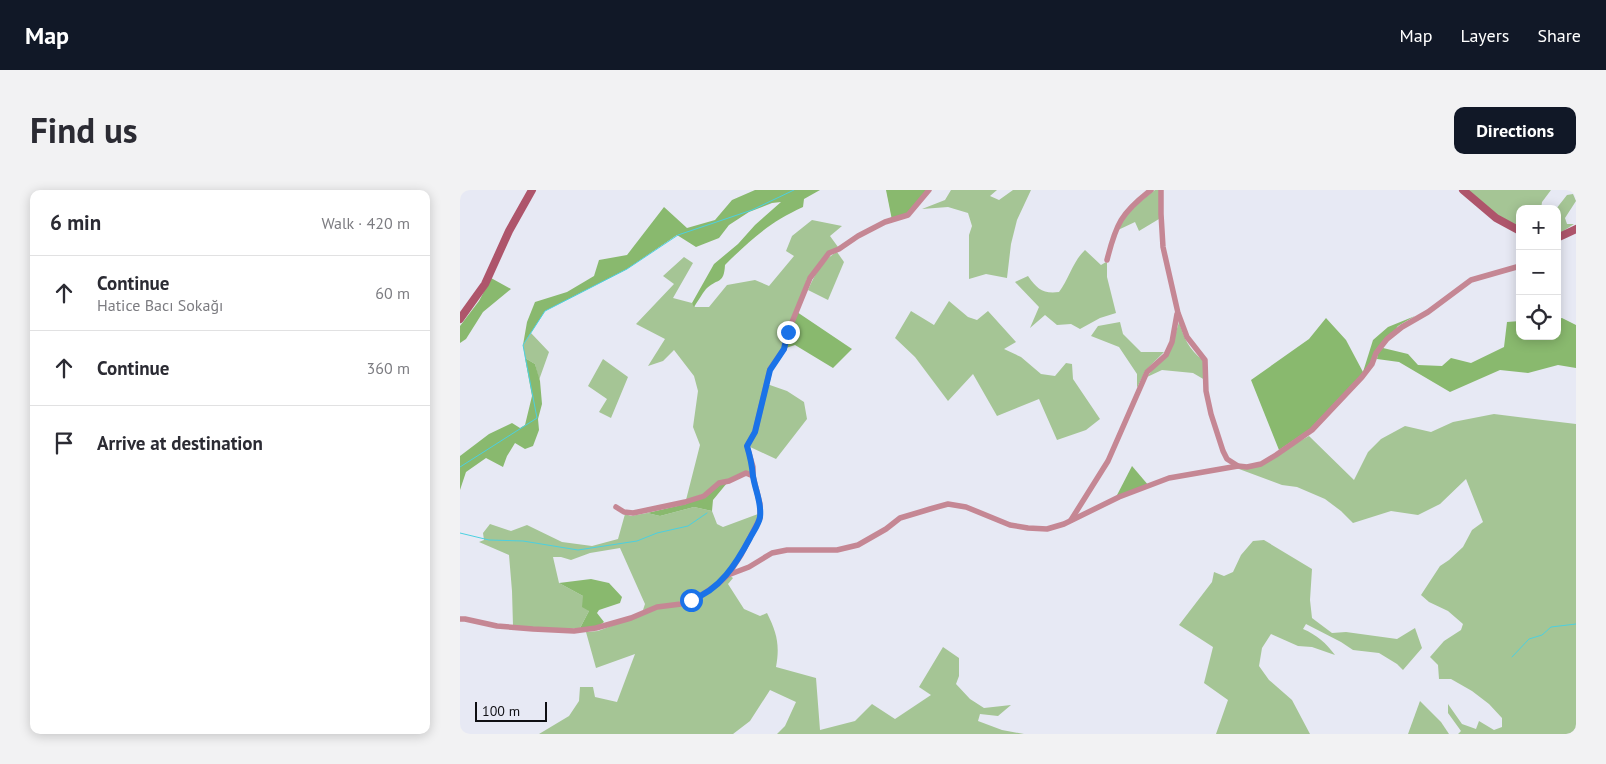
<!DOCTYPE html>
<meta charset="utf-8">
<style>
body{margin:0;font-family:"PT Sans",sans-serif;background:#f2f2f3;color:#2b2b33}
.controls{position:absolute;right:15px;top:15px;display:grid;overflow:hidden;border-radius:10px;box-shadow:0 2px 12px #0003}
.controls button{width:45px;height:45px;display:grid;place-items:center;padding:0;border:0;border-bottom:1px solid #e1e1e2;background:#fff;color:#2b2b33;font:25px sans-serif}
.scale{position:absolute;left:15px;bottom:12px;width:72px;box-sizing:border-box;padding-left:5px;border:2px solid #0f0f13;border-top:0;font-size:14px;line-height:18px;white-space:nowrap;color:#0f0f13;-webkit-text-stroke:4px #e7e9f4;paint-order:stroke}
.stop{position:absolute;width:15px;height:15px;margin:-11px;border:4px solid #1a73e8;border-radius:50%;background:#fff}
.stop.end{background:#1a73e8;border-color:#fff;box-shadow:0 1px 5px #0008}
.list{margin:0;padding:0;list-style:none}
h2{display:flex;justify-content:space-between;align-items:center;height:65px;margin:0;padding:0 20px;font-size:21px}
h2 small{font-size:16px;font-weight:400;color:#7c7c81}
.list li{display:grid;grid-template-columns:32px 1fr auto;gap:15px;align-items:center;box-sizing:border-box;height:75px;padding:0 20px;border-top:1px solid #e1e1e2}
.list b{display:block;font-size:19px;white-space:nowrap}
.list p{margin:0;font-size:16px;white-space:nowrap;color:#7c7c81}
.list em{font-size:16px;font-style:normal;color:#7c7c81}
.icon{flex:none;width:28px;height:28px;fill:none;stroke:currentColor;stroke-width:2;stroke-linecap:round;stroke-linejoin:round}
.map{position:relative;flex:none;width:1116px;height:544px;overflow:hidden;border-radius:10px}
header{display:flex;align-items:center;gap:30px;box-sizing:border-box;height:70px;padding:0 25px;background:#111827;color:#fff}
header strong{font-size:24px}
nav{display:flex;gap:28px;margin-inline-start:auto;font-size:18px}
.intro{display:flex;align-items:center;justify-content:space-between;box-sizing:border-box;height:120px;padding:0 30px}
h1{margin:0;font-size:35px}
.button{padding:12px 22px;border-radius:10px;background:#111827;color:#fff;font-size:18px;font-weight:700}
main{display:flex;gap:30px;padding:0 30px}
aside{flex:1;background:#fff;border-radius:10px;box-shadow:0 2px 12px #0003}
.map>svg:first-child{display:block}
</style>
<header>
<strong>Map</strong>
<nav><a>Map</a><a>Layers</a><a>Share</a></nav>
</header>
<div class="intro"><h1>Find us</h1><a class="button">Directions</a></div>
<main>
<aside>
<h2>6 min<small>Walk · 420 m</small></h2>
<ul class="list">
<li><svg class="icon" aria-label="ahead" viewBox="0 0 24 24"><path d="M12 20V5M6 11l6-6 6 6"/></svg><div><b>Continue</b><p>Hatice Bacı Sokağı</p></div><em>60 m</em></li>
<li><svg class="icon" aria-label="ahead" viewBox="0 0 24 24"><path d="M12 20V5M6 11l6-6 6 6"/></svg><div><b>Continue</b></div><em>360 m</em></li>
<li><svg class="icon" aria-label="arrive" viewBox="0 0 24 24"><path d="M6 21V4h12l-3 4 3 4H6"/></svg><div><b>Arrive at destination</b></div></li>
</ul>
</aside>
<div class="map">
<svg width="1116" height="544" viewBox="0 0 1116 544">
<rect width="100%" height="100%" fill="#e7e9f4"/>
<g fill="#a5c595">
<polygon points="491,0 537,0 530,6 539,10 553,0 571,0 557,30 551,54 547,88 526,84 509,89 509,45 512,36 508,23 488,17 462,19 485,10"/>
<path d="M695 0H699V29L679 41 675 32 658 40C664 23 681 11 695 0Z"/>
<polygon points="1007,0 1091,0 1082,12 1081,19 1060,19 1060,38 1036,26"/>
<polygon points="1113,4 1116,11 1105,28 1107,34 1114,34 1097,45 1096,19 1107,5"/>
<polygon points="352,30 382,36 370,46 378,57 347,89 324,159 310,179 307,194 327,201 344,212 347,229 316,269 288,256 292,284 286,281 243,304 226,310 240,255 233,237 238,201 234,186 214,160 203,171 188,176 205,149 176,134 214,94 203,86 224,67 233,73 213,108 232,113 235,117 249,117 267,95 295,90 309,96 334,66 326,61 332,46"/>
<path d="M625 60 641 75 646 72 647 73V87L656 123 640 128 620 139 611 134 597 135 585 125 570 138 579 117 555 92 568 86C577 99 583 104 599 102 609 89 613 71 625 60Z"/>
<path d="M377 62 384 72 368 110 348 100C354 86 363 69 377 62Z"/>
<polygon points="489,111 508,127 517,130 528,121 556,152 544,159 561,167 581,184 595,186 606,173 612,174 613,189 640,229 626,240 597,250 579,209 537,226 513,184 488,211 455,167 435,148 451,121 474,135"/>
<polygon points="660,132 663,144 681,162 704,162 685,181 677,198 677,184 659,157 631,146 638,136"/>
<path d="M719 132C724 148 729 160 743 170L745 190 733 183 702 180 687 187 713 152Z"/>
<polygon points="71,143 89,162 79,190 75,174 65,168 63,155"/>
<polygon points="143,169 168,187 151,228 139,222 147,209 128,196"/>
<polygon points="1034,224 1116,234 1116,544 998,544 1001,541 988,523 988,514 1002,534 1016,539 1019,531 1034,540 1042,537 1042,528 1029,514 1012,501 991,489 979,489 978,475 970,467 984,451 1001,440 1003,434 988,421 969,412 961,405 980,376 989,370 1003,357 1012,340 1023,332 1006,289 980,314 958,325 931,321 893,333 881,321 865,309 837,297 822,295 779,279 789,279 849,246 894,290 908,262 921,249 945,236 971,242 993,232"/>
<path d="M234 317 252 321 257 334 263 337 298 324V328C289 346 280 366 267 383 248 409 212 414 183 420L185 414 160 358 130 363 111 370 101 367H93L99 393 123 406 129 421 120 438 109 439 53 436 52 401 49 365 19 352 24 350 23 343 30 334 51 341 67 335 102 352 132 356 158 349 165 324 171 326 187 323 200 326Z"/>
<path d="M804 350 852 379 850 410 852 428 872 443 886 442 937 449 955 438 962 458 943 480 937 474 919 463 893 460 881 452 846 434 843 439C857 445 866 453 875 465L852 457 838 456 811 444 802 458 799 476 809 490 832 510 850 544H756L768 510 744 493 753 457 719 435 752 392 754 382 764 386 773 382 781 365 793 351Z"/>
<path d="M270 386 273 388 268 394 284 419 300 426 307 423C317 443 320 455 316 477L356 488 360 540 395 531 412 514 435 529 471 505 459 497 483 457 499 468V486L496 494 510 509 524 518 551 515 538 526 520 524 518 531 542 540 564 544H317L325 536 336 512 310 500 290 531 273 544H79L109 526 119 511 120 497H133L135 507 157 512 175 464 136 478 126 442 138 441 197 419 220 416Z"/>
<polygon points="960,511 981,532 989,544 948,544"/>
</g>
<g fill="#89b96e">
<path d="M295 0H360L344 9 343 17C310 32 291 49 265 75 264 95 257 88 246 99 242 104 238 111 234 117L232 113 254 74 278 54 295 35 321 12 312 13 289 22 269 35 259 48 236 57 217 45 167 79 85 121 63 155 67 132 75 112 107 102 134 86 139 70 167 65 204 17 227 38 255 30 272 10Z"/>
<polygon points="426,0 469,0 448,25 432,30"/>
<polygon points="31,88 51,99 23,122 6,149 0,153 0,136 19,111"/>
<polygon points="337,122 392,159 373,178 335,155 326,158 328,142"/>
<polygon points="955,126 938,136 903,183 850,239 819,260 791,190 849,149 866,128 886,150 903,182 913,150 928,137"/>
<polygon points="1102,128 1116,135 1116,178 1098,175 1068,183 1040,180 990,202 939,172 917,169 918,163 923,158 948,164 958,175 982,176 991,168 1011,173 1044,157 1047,132 1060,131 1060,146 1097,146 1097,129"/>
<polygon points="65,168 75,174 80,191 82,214 78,229 79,240 73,256 65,259 55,253 47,266 43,277 26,268 6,282 0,300 0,266 29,244 52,233 60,238 65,235 72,206"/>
<polygon points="672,276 689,296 655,309"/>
<polygon points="267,293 253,310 252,321 234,317 200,326 187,323 226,314 260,294"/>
<polygon points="131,389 149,393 162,407 160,413 139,420 137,423 144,432 136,438 119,440 129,421 122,417 123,406 99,393"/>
</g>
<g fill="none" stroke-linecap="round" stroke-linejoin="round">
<g stroke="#4cd0e0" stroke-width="1">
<polyline points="0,277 77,228 63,155 85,121 167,79 218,45 292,20 334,0"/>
<polyline points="0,343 29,350 63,351 118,360 177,351 197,343 228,336 247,323"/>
<polyline points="1052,467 1069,449 1082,445 1091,437 1116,434"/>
</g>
<g stroke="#c58794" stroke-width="5.5">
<polyline points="701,0 701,24 703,57 718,123 727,147 745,170 746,201 751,224 763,261 767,269 778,276 787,277 801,274 816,265 852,240 902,187 912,174 916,163 927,149 942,137 968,122 1011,90 1060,76"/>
<path d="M647 70C656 34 661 23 691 0"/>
<polyline points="156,317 164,322 173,323 225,312 244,306 259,293 269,291 286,283 293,286"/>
<polyline points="611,330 648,271 687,182 706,165 712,152 717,124"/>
<polyline points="268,385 281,365 300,328 300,314 293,286 293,277 287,256 295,242 310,179 324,159 328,142 350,88 369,63 379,59 398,46 425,32 448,25 469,0"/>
<polyline points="0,429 5,429 37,436 73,439 114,441 136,438 171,428 197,417 221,414 237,408 258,394 268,385 289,377 312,363 327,360 377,360 398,355 426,339 440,328 470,319 488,314 506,317 550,335 568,338 587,339 604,334 659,307 709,288 778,276"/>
</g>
<g stroke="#ae556b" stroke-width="8">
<polyline points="1003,0 1036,28 1060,41"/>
<polyline points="1097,48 1116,39"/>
<polyline points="0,129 25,94 49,41 72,0"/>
</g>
</g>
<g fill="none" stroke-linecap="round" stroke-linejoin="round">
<path stroke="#1a73e8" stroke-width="6" d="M231 410C260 400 276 374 290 348 293 342 299 334 300 327 302 313 295 300 293 286 292 275 290 266 287 256L295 242 310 180 324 159 328 142"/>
</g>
</svg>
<div class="controls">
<button>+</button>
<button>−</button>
<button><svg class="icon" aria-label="locate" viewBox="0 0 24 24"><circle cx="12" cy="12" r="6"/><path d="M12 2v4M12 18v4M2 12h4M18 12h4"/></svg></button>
</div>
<div class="scale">100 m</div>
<div class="stop" style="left:231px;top:410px"></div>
<div class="stop end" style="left:328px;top:142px"></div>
</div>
</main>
